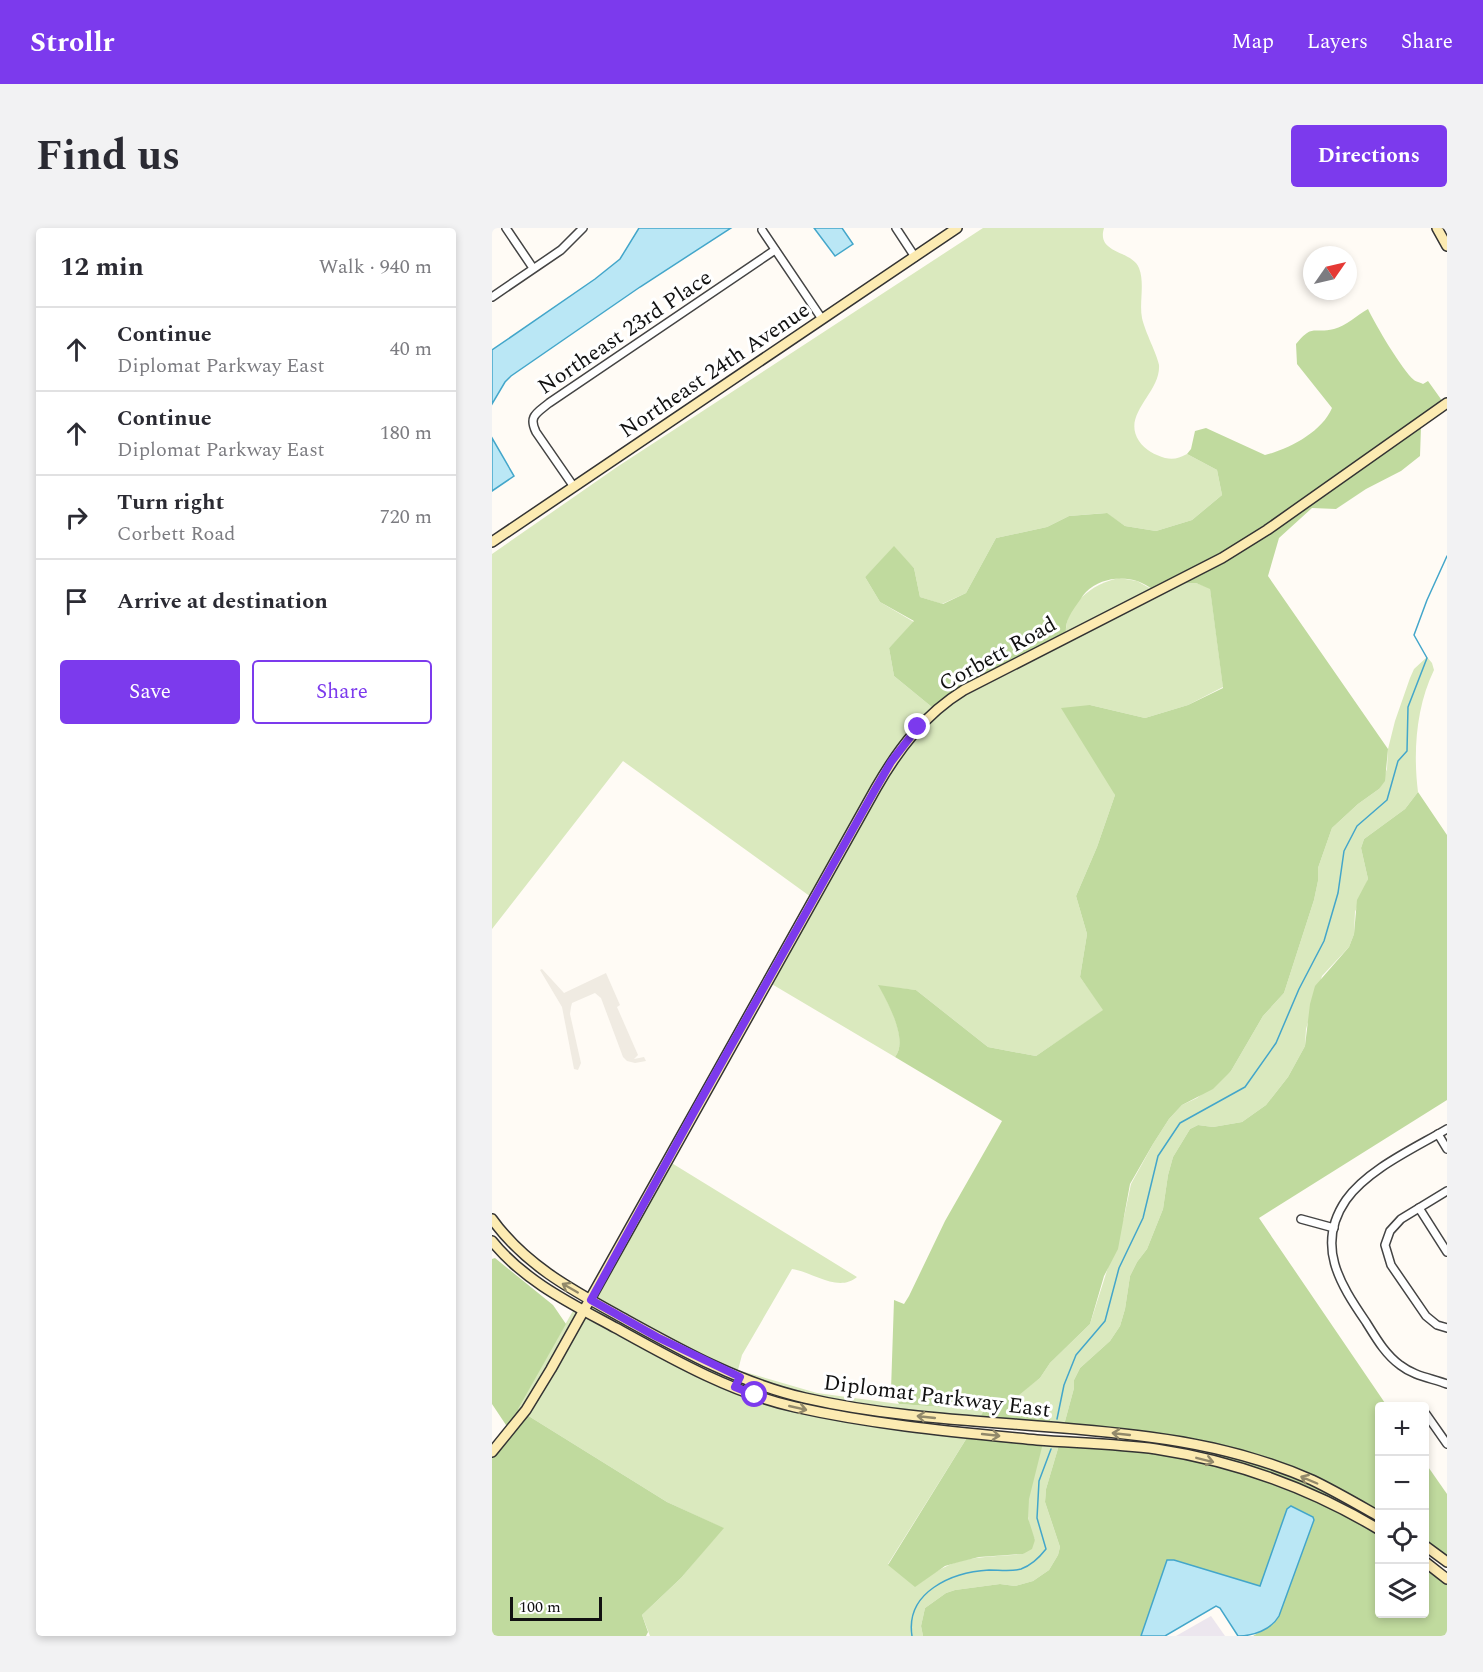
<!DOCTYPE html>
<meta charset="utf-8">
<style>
body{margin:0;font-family:Spectral,serif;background:#f2f2f3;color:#2b2b33}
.controls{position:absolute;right:18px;bottom:18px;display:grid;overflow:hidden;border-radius:6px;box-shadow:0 3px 9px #0003}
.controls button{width:54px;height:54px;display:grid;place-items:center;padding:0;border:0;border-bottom:2px solid #e1e1e2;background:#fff;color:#2b2b33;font:30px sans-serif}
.compass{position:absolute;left:811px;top:18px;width:54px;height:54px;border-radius:50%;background:#fff;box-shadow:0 3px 9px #0003;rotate:56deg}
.scale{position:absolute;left:18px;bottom:15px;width:92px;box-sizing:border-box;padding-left:6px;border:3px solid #111;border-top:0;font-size:16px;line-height:21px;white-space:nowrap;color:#111;-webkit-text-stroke:4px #fff;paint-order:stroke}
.stop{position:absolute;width:18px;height:18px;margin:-14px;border:4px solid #7c3aed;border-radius:50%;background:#fff}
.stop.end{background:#7c3aed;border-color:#fff;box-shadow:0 2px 6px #0008}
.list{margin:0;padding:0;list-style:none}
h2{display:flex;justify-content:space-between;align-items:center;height:78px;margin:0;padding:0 24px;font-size:26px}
h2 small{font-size:20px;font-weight:400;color:#7c7c81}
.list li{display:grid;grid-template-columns:39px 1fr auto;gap:18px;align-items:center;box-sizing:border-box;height:84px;padding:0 24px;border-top:2px solid #e1e1e2}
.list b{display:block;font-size:22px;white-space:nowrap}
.list p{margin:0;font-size:20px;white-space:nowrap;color:#7c7c81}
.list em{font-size:20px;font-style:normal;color:#7c7c81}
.actions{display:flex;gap:12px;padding:18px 24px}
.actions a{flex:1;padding:14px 0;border:2px solid #7c3aed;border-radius:6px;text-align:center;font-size:21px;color:#7c3aed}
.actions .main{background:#7c3aed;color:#fff}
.icon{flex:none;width:33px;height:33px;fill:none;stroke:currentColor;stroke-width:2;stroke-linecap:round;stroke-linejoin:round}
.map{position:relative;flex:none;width:955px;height:1408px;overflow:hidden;border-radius:6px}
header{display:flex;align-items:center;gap:36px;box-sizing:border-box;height:84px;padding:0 30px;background:#7c3aed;color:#fff}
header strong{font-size:28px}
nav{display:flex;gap:33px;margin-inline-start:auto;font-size:21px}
.intro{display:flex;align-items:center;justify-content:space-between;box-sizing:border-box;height:144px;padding:0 36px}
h1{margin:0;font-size:42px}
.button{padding:15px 27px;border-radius:6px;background:#7c3aed;color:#fff;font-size:21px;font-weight:700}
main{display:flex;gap:36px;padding:0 36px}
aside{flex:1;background:#fff;border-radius:6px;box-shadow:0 3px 9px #0003}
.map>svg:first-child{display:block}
</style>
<header>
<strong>Strollr</strong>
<nav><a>Map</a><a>Layers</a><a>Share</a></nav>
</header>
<div class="intro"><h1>Find us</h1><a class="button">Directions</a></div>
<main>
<aside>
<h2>12 min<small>Walk · 940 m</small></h2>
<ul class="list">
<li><svg class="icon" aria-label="ahead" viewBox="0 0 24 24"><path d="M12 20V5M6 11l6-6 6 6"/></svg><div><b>Continue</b><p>Diplomat Parkway East</p></div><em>40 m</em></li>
<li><svg class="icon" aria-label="ahead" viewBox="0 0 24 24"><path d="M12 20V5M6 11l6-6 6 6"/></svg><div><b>Continue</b><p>Diplomat Parkway East</p></div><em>180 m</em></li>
<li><svg class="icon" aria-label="right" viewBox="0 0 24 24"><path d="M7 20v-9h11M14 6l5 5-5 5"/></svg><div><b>Turn right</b><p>Corbett Road</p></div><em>720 m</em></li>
<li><svg class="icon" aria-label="arrive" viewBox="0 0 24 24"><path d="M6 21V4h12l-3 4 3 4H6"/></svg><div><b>Arrive at destination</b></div></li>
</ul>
<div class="actions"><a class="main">Save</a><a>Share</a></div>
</aside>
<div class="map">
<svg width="955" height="1408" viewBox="0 0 955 1408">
<rect width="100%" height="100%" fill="#fffbf5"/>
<polygon fill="#ece6ee" points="719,1388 733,1408 684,1408"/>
<g fill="#dae9be">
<path d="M491 0H612C604 26 640 22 647 40 653 55 647 75 650 90 653 104 665 126 667 137 669 165 629 186 647 213 653 222 663 227 673 230 682 232 687 230 695 226L725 242 730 267 700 292 664 303 633 298 614 285 577 288 555 299 504 310 474 365 450 376 428 369 422 340 402 319 373 349 388 374 422 394 397 420 402 448 441 480 410 513 319 669 131 533 0 701V326L125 239Z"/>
<path d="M627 350 645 353 661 362 574 406C572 377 601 355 627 350Z"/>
<path d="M704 355 718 360 731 459 696 477 653 490 598 477 623 567 605 619 584 668 595 706 588 749 612 782 544 828 496 819 424 762 387 758C396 774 417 812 403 829L278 755 402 536 428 501 453 480 474 467 686 356Z"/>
<path d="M935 429 940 435 942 442C924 479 921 524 926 564L913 581 872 611 869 620 876 651 863 684 862 706 857 719 830 748 814 801 813 818 796 849 774 877 750 894 721 899 706 897 698 901 681 929 676 947 671 981 655 1021 645 1034 638 1048 633 1081 628 1098 618 1113 588 1140 582 1152V1160L572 1197 557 1196 560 1187 523 1181 522 1176 527 1166 548 1150 558 1135 598 1096 632 989 639 956 661 916 677 891 690 877 705 870 739 843 771 788 792 765 822 672 826 653V640L840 600 866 576 887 561 895 541 896 521 903 493 918 450 922 441Z"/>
<path d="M178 934 365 1049C346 1065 321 1044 300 1041L250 1127 246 1142 325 1165 407 1176 493 1182 488 1190C420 1186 345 1178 280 1157 218 1138 160 1102 104 1070Z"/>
<polygon points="100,1076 244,1150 242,1155 158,1115 97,1081"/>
<polygon points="82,1081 88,1084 29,1184 25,1181"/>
<path d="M93 1087 262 1170 476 1208 396 1336 425 1357C434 1351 443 1343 453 1339 477 1327 505 1329 531 1326L543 1312C540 1305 537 1297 536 1289 534 1266 543 1237 551 1215L567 1217 554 1261 553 1274 568 1319 566 1327 557 1342 541 1353 523 1358 508 1356 463 1362 454 1365 433 1380 429 1398 431 1408H158L150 1387 189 1350 231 1300 175 1274 35 1187Z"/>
<polygon points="250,1153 405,1189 404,1194 301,1175 248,1157"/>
</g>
<g fill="#c0da9e">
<path d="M876 81C883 96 910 142 922 152 923 153 929 155 931 156L936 153 951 174 773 299 728 327 661 362C642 346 612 347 594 364 590 368 587 374 583 379 577 388 573 395 574 406L441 480 402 448 397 420 422 393 388 374 373 349 402 318 422 340 428 369 451 376 474 365 504 310 555 299 577 288 615 285 633 298 664 303 700 292 730 267 725 242 695 226 699 221 703 203 714 200 773 227C797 221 830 204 840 180L805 136 804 116C821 95 821 106 842 101 854 98 865 87 876 81Z"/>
<path d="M929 199 928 228 909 243 874 261 844 281 820 280 787 310 776 348 896 521 893 553 887 561 866 576 840 600 826 640V653L822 672 792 765 771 788 739 843 721 861 690 877 677 891 661 916 638 956 626 1021 612 1048 598 1096 558 1135 548 1150 527 1167 522 1176 523 1181 560 1187 557 1196 488 1190 492 1182 407 1176 399 1162 402 1072 412 1076 417 1068 453 993 510 893 403 829C417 812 395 773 386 757L424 762 496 819 544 828 611 782 588 749 595 706 584 668 605 619 623 567 569 480 598 477 653 490 696 477 731 460 718 361 704 355 686 356Z"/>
<polygon points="926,564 955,607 955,872 767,990 895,1178 888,1178 887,1285 760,1228 572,1197 582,1160 582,1152 588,1140 618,1113 628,1098 633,1081 638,1048 645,1034 655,1021 671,981 676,947 681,929 698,901 706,897 721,899 750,894 774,877 796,849 813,818 818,776 823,758 857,719 862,706 865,672 876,651 869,620 872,611 913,581"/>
<polygon points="3,1030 61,1077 74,1096 26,1181 29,1184 16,1200 0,1176 0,1031"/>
<polygon points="35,1187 175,1274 232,1300 189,1350 150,1387 156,1404 154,1408 0,1408 0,1228"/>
<polygon points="476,1208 551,1215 537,1271 536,1290 543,1312 540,1321 531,1326 487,1329 467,1334 453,1338 423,1359 396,1337"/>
<path d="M567 1217C599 1219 631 1220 663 1225 743 1236 819 1266 887 1307L888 1386H932L933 1338 955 1355V1408H761L782 1395 787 1388 822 1293 821 1289 799 1278 795 1281 768 1358 675 1332 649 1408H431L429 1398 433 1380 454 1365 463 1362 508 1356 523 1358 541 1353 557 1342 566 1327 568 1319 553 1274 554 1261Z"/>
<path d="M692 1219C747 1230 799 1246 849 1271L847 1275 691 1223Z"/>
<polygon points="932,1233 955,1266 955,1329 933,1313"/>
</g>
<polygon fill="#f0ebe2" points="50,741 72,765 114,745 128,777 125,779 146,827 142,831 152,829 154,833 143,835 135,833 131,829 109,770 103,765 80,775 79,779 78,786 89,835 86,842 82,841 70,779 48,742"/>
<g fill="#bae7f5" stroke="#43a6ca" stroke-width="1.5">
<polygon points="147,0 239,0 148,59 19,148 13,154 0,176 0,122 103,51 128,31"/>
<polygon points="322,0 350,0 361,16 343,28"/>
<polygon points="0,210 22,248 0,263"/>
<path d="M799 1278 821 1289 822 1292 787 1388C779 1402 761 1408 746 1408L728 1380 724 1378 673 1408H649L675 1332H682L768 1358 795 1281Z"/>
</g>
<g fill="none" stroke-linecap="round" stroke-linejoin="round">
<g stroke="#43a6ca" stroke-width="1.5">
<polyline points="565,1191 572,1157 584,1127 613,1093 627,1040 651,990 666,928 688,895 753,859 784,815 807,761 832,713 846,665 852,623 865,598 895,572 906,533 915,523 916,479 935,430 922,407 935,372 955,328"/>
<path d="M420 1408C413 1364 460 1344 497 1342 507 1342 520 1344 529 1341 540 1337 547 1330 554 1321L545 1290 547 1253 559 1221"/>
</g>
<defs>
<g id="street">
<polyline points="14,0 41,40"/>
<polyline points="404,0 423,29"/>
<polyline points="270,2 330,91"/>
<polyline points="0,69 69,22 91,0"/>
<path d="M82 259 44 204C36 188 45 185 57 175L283 22"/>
<path d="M955 901C923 920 876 941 854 972 823 1017 848 1056 874 1094 884 1110 893 1126 908 1137 922 1148 939 1150 955 1156"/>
<polyline points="946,906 955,921"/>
<polyline points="955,963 909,991 898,1003 893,1017 899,1037 934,1088 945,1097 955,1100"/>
<polyline points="927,980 955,1024"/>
<polyline points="809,991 842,1000"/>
<polyline points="934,1186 955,1216"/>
</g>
<g id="secondary">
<polyline points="945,0 955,18"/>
<polyline points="0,314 465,0"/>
<path d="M0 991C33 1037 80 1062 129 1089 187 1121 247 1155 313 1170 426 1196 543 1193 657 1209 712 1216 770 1230 820 1252 843 1263 865 1276 888 1289"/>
<path d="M0 1013C32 1053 80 1076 124 1100 180 1131 240 1165 303 1179 383 1197 464 1204 545 1212 584 1215 625 1216 664 1221 743 1233 820 1261 888 1302"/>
<path d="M0 1224 34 1182 59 1141 384 560C407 520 433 486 472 462L730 330 775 302 955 175"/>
<polyline points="932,1317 955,1334"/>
<polyline points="932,1333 955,1351"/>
</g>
</defs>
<use href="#street" stroke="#444" stroke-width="10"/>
<use href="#secondary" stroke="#333" stroke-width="12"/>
<use href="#street" stroke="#fff" stroke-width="7"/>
<use href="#secondary" stroke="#fcebb2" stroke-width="9"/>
</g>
<defs><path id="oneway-shaft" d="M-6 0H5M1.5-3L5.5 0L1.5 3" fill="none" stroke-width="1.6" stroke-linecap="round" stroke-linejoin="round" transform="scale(1.5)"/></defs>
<g stroke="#92896a">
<use href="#oneway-shaft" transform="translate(78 1060) rotate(-150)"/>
<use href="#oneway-shaft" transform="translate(306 1180) rotate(13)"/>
<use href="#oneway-shaft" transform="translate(434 1189) rotate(-174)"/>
<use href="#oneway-shaft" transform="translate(629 1206) rotate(-174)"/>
<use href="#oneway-shaft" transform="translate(499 1207) rotate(6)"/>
<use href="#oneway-shaft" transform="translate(713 1232) rotate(14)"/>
<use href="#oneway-shaft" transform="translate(817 1252) rotate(-157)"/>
</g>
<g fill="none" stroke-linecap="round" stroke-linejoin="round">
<polyline stroke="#7c3aed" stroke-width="8" points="263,1167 243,1159 248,1149 165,1109 99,1072 202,884 384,560 399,534 426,499"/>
</g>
<g text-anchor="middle" stroke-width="6" stroke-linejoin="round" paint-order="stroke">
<g font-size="22" fill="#111" stroke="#fff">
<text transform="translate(132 103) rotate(-34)" y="8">Northeast 23rd Place</text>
<text transform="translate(222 141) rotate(-34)" y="8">Northeast 24th Avenue</text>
<text transform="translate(505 425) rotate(-29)" y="8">Corbett Road</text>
<text transform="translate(445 1167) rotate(7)" y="8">Diplomat Parkway East</text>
</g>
</g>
</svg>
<div class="controls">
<button>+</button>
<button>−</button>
<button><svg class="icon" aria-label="locate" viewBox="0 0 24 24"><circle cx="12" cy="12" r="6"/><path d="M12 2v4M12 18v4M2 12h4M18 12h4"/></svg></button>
<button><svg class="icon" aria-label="layers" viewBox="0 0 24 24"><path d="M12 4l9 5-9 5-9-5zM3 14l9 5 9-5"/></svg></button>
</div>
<svg class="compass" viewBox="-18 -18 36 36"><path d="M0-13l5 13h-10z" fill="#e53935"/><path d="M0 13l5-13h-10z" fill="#7c7c81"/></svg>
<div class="scale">100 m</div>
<div class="stop" style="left:263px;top:1167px"></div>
<div class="stop end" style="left:426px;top:499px"></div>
</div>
</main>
